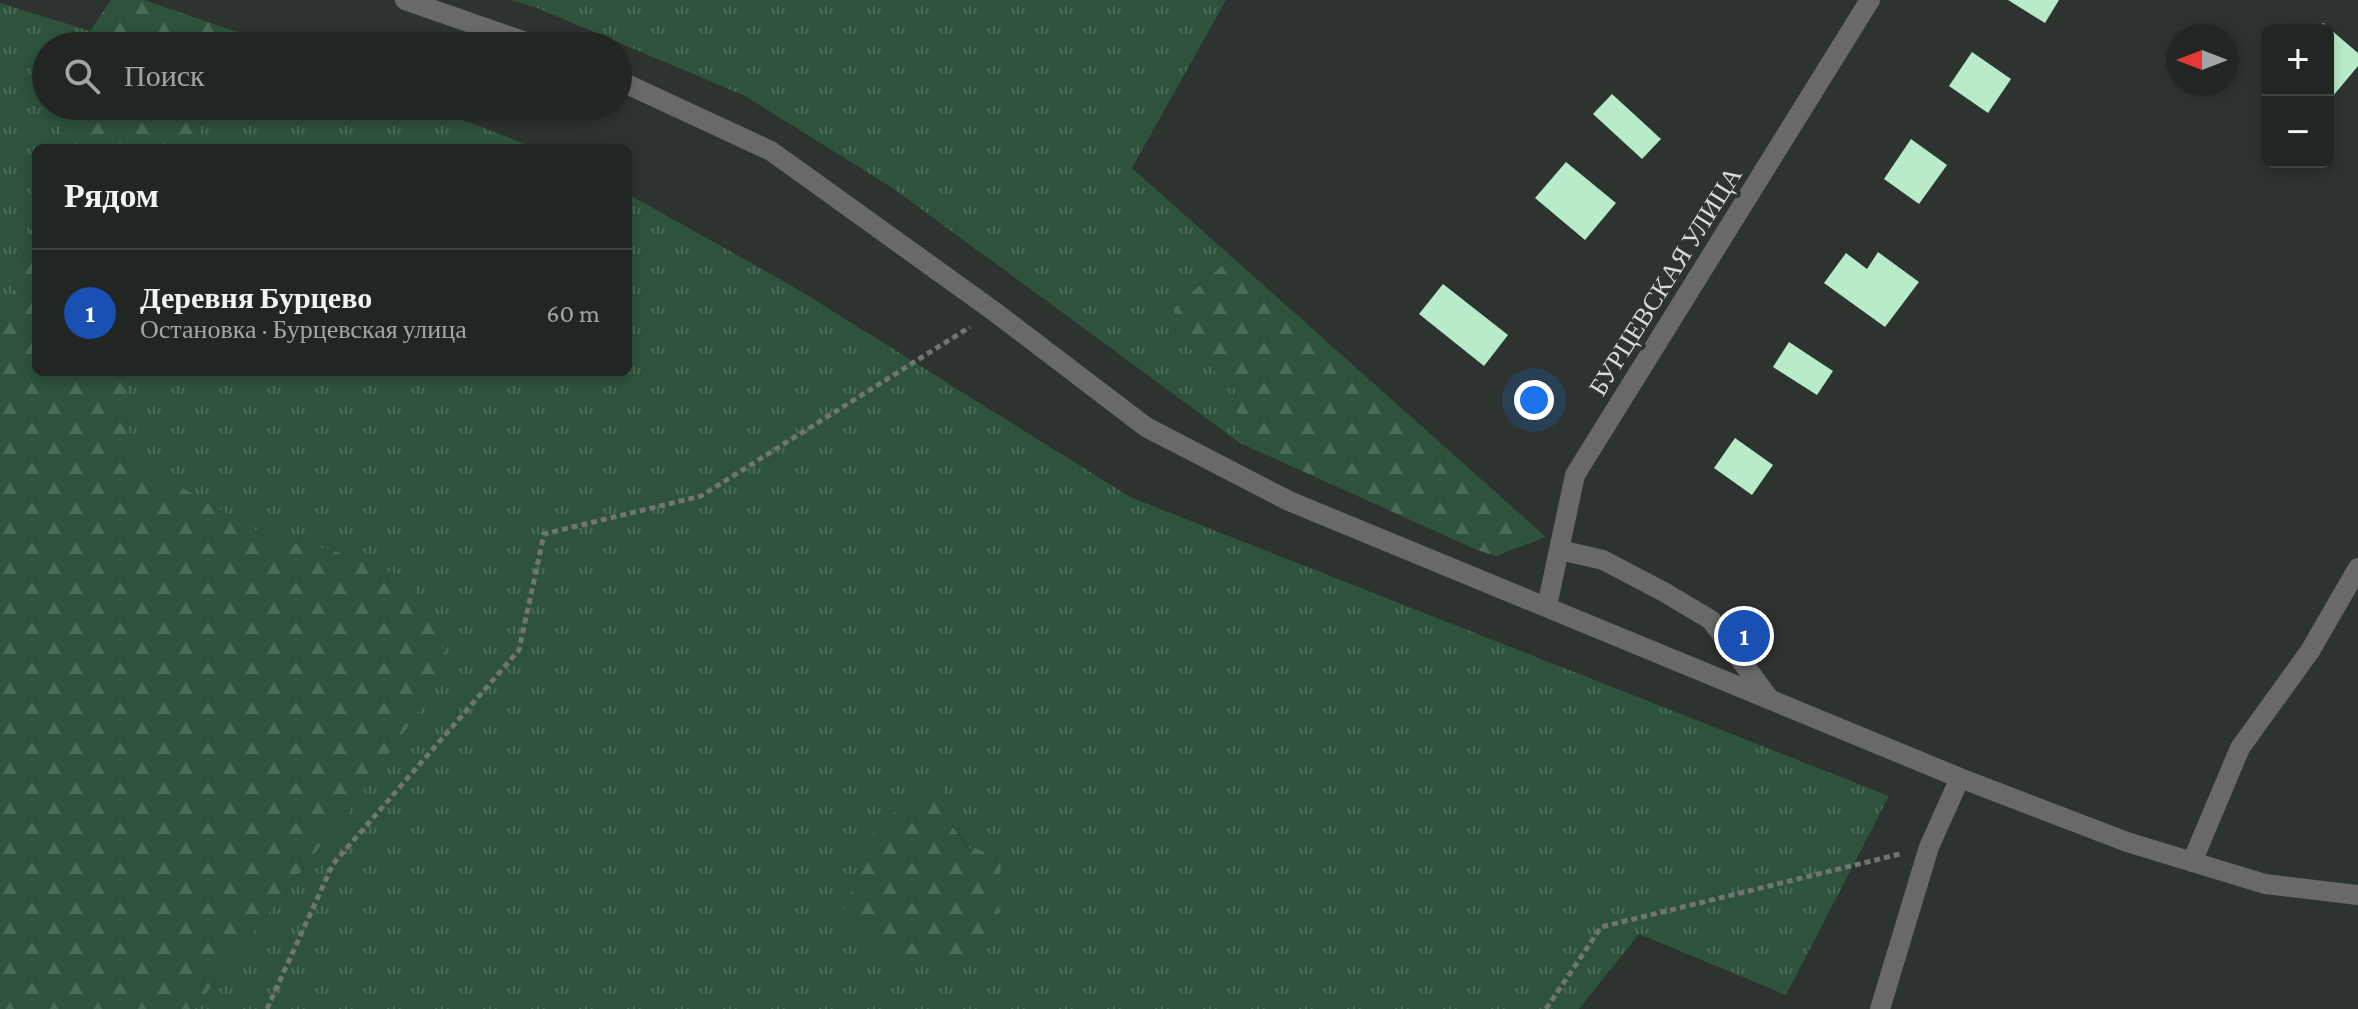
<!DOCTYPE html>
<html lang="ru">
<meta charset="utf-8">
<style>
body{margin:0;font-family:"Crimson Pro",serif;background:#2a2e2b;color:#f1f3f6}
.controls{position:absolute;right:24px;top:24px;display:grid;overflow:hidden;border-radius:12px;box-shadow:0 4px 12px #0003}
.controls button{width:72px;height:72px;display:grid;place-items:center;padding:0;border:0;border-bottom:2px solid #3f4341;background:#222623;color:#f1f3f6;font:40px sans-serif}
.compass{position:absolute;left:2166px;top:24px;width:72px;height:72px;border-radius:50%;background:#222623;box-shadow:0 4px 12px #0003;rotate:270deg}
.you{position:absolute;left:1534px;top:400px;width:28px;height:28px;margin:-20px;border:6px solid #fff;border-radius:50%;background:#1a73e8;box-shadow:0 0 0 12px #1a73e833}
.badge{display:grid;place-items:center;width:52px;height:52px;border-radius:50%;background:#8bbbb9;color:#fff;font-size:26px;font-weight:700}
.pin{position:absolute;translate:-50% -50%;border:4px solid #fff;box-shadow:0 2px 8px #0006}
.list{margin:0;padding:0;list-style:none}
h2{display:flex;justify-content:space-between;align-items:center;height:104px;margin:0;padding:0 32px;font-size:34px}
h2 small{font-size:26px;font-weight:400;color:#a2a5a6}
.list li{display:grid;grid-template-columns:52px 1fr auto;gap:24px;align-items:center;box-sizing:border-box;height:128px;padding:0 32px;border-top:2px solid #3f4341}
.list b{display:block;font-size:30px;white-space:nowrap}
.list p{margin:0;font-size:26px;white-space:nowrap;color:#a2a5a6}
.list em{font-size:26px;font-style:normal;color:#a2a5a6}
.icon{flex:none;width:44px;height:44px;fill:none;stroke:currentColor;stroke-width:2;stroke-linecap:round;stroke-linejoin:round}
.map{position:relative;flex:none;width:2358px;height:1009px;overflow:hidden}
.search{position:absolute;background:#222623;box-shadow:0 4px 12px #0003;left:32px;top:32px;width:600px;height:88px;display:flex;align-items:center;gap:20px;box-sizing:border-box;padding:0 28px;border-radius:44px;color:#a2a5a6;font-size:30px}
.panel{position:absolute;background:#222623;box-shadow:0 4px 12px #0003;left:32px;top:144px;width:600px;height:232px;border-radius:12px}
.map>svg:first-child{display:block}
</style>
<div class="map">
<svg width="2358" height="1009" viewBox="0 0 2358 1009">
<defs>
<pattern id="grass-tufts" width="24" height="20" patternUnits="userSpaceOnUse" patternTransform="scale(2)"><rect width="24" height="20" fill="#2e523c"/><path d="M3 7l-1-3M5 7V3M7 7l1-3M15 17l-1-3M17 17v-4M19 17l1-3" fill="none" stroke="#4c6a58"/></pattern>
<pattern id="forest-firs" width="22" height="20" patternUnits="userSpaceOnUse" patternTransform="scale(2)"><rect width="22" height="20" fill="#2e523c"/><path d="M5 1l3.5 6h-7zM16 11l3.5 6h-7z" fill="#4c6a58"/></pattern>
</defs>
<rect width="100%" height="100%" fill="#2d332f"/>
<g fill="url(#grass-tufts)" fill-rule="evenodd">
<polygon points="511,0 1226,0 1132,168 1232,257 1174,308 1176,335 1235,389 1240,443 894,189 745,96 537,8"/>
<polygon points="0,3 90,31 86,46 46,46 46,106 68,106 56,148 36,148 36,214 0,335"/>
<polygon points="237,32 274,46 232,46"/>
<polygon points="209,106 427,106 535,148 193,148"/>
<path d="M628 194 794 287 1130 497 1889 796 1786 995 1639 934 1579 1009H194L351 807 410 580 334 551 265 536 132 459 122 372H628ZM945 780V815L968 847 876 826Z"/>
</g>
<g fill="url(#forest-firs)">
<polygon points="111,0 144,0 237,32 232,46 86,46 90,31"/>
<polygon points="68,106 209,106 193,148 56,148"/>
<polygon points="36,214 36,372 122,372 133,459 265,536 334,551 410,580 451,666 351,807 194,1009 0,1009 0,335"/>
<polygon points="1232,257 1546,537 1496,556 1477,550 1240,443 1235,389 1176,335 1174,308"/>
<polygon points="945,778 945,815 967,847 1001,856 997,929 971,956 896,968 843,913 876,826"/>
</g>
<g fill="#b7ebc9">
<polygon points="2008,0 2059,0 2045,23"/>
<polygon points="2323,23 2358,53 2358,66 2333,96 2328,92 2328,30 2317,30"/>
<polygon points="1972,52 2011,79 1988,113 1949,86"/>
<polygon points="1612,94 1661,139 1642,159 1593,114"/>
<polygon points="1911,139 1947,165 1919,204 1884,179"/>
<polygon points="1566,162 1616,203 1585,240 1535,198"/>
<polygon points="1878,252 1919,282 1885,327 1824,283 1846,253 1867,269"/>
<polygon points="1443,284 1508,335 1484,366 1419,314"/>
<polygon points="1789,342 1833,371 1817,395 1773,367"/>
<polygon points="1735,438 1773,465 1752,495 1714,468"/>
</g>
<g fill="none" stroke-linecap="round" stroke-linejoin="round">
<g stroke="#707571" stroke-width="5" stroke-dasharray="6 4" stroke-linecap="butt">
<polyline points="267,1009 333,864 519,650 544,534 701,496 970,327"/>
<polyline points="1546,1009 1601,927 1900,854"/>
</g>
<g stroke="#69696c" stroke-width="20">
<polyline points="405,0 537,46"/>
<polyline points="618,80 771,151 995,312 1146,427 1289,501 1960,778 2127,842 2265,884 2358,895"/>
<polyline points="1560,550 1603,560 1664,592 1711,620 1768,697"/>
<polyline points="1547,606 1575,475 1870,0"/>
<polyline points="2192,862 2240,748 2310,651 2358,568"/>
<polyline points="1880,1009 1929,847 1960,778"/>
</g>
</g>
<g text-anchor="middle" stroke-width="8" stroke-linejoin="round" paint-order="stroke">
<g font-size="26" fill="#d8dbd9" stroke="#2d332f">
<text transform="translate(1665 281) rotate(-58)" y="9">БУРЦЕВСКАЯ УЛИЦА</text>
</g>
</g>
</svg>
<div class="controls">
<button>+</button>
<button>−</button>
</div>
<svg class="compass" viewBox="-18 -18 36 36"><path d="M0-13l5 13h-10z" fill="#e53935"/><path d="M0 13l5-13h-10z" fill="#a2a5a6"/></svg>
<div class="you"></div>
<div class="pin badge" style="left:1744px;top:636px;background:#1a4fb4">1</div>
<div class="search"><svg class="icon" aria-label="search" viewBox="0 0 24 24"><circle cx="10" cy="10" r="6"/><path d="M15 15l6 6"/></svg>Поиск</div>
<section class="panel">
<h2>Рядом<small></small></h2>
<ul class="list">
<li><span class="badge" style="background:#1a4fb4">1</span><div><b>Деревня Бурцево</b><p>Остановка · Бурцевская улица</p></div><em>60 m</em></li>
</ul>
</section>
</div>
